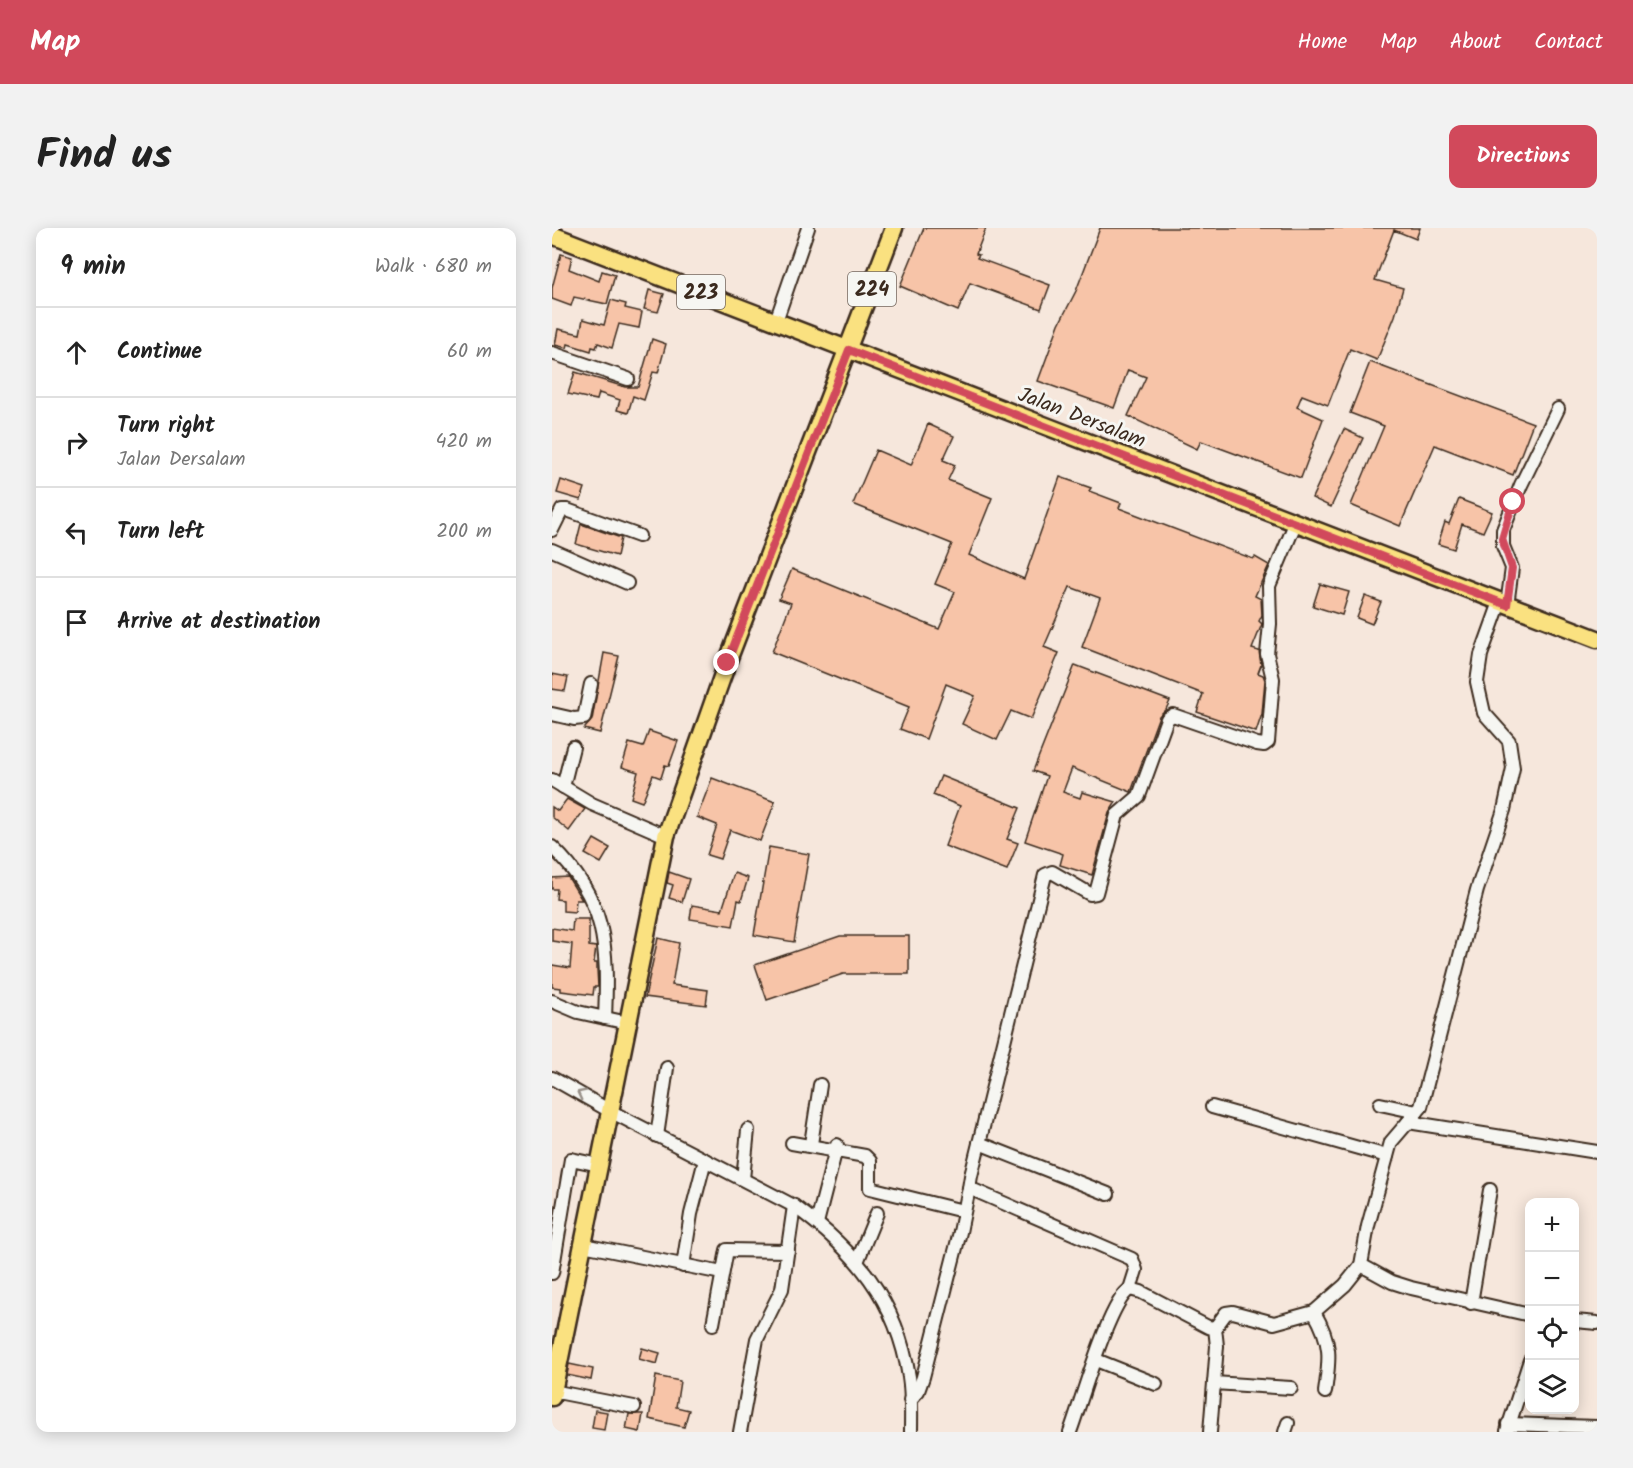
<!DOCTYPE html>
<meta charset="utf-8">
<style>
body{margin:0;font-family:Kalam,sans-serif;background:#f2f2f2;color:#222}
.controls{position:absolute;right:18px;bottom:18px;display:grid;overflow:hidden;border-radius:12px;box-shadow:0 3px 15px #0003}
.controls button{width:54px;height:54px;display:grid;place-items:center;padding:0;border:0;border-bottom:2px solid #e0e0e0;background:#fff;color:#222;font:30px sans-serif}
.stop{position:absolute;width:18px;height:18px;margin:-14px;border:4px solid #d1495b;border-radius:50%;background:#fff}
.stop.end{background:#d1495b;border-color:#fff;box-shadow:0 2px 6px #0008}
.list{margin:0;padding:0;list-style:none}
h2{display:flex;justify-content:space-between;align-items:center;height:78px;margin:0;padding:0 24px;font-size:26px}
h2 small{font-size:20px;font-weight:400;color:#767676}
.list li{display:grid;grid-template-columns:39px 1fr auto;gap:18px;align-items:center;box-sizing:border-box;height:90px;padding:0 24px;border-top:2px solid #e0e0e0}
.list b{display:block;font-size:22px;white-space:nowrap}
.list p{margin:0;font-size:20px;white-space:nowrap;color:#767676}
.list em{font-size:20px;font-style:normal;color:#767676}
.icon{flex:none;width:33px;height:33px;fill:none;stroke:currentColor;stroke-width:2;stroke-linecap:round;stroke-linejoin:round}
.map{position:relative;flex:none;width:1045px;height:1204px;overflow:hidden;border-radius:12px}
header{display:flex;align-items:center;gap:36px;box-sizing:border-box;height:84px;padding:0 30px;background:#d1495b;color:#fff}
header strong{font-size:28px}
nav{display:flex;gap:33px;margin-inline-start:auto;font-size:21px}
.intro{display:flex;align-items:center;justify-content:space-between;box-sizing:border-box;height:144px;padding:0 36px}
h1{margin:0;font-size:42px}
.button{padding:15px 27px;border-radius:12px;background:#d1495b;color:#fff;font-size:21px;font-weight:700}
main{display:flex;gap:36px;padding:0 36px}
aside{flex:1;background:#fff;border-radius:12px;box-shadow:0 3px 15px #0003}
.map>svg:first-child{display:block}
</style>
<header>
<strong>Map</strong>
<nav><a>Home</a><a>Map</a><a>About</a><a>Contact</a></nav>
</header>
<div class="intro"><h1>Find us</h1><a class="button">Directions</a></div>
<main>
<aside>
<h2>9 min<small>Walk · 680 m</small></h2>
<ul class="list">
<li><svg class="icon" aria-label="ahead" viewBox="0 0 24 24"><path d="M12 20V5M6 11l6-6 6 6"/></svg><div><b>Continue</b></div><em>60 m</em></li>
<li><svg class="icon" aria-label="right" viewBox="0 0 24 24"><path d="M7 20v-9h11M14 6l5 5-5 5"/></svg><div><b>Turn right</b><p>Jalan Dersalam</p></div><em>420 m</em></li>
<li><svg class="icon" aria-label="left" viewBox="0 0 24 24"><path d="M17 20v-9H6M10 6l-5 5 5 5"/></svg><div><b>Turn left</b></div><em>200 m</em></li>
<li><svg class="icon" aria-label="arrive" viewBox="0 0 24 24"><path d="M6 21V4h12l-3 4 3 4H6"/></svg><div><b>Arrive at destination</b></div></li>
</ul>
</aside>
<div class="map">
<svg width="1045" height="1204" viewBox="0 0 1045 1204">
<rect width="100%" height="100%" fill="#f6e7dc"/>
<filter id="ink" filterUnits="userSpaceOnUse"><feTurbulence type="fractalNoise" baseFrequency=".0167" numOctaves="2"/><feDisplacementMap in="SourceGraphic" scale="12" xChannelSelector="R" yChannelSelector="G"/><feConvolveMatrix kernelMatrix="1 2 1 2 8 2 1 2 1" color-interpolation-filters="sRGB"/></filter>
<g filter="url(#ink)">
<g fill="#f7c4a8" stroke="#3b2a1e" stroke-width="1.5">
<polygon points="372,0 434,0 424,26 427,27 425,30 498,57 489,81 418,55 406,83 348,58"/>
<polygon points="548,0 868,0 864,11 842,2 823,52 851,60 843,88 825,132 798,121 776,177 750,167 745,179 771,191 749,250 649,213 645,221 576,188 594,149 576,142 562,180 486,153 507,96 524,63"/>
<polygon points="9,26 20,29 17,41 47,53 50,43 63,47 55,76 22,69 19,78 0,71 0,60"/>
<polygon points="97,62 112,66 106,84 92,81"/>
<polygon points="59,72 74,76 73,80 90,84 87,100 67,96 60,120 46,115 44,120 40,119 39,123 16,116 15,120 3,117 6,101 28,106 31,91 52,97"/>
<polygon points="100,111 114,116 106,145 101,144 92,172 81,168 76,185 65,182 68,172 47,165 45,172 16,166 23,144 73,159 86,159"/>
<polygon points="818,134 981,195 961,247 883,217 848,298 799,277 832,198 798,185"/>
<polygon points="376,196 402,208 391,232 403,237 396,252 440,270 417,327 472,351 508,249 539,260 537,263 569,275 567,280 701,331 703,329 717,337 703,368 709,371 710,387 707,393 710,396 700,421 707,423 709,437 706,445 711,447 713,452 710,486 704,504 645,484 651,466 530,419 548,370 518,359 492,419 507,425 479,491 459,483 445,512 410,496 423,468 394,456 374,511 348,501 357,479 220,424 239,375 227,371 240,341 387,401 403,364 383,356 400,316 301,276 324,222 359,237"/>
<polygon points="792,201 811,210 779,279 760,270"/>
<polygon points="9,252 33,260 29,272 5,265"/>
<polygon points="907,271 940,284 931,304 910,296 902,321 886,316 893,294 897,296"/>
<polygon points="29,296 69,310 65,328 24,316"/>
<polygon points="768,356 797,364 790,387 761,378"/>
<polygon points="813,368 829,374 820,396 805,390"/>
<polygon points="52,425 67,428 48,505 32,501 40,492"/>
<polygon points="523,437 618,473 614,481 607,488 579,564 520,540 511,564 528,570 530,564 564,574 557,585 540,647 508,637 511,626 473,613 495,548 481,543"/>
<polygon points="0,446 16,449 13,463 0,461"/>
<polygon points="97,503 126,513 117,538 113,537 109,550 101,547 90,574 79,570 86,544 70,539 77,515 91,519"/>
<polygon points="389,548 468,580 455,611 466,615 455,642 393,618 408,578 381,567"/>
<polygon points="160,550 223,574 208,613 178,602 168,631 155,627 165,597 145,589"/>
<polygon points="15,571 33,581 17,603 0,589 0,579 6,583"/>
<polygon points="42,611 58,620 49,635 33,626"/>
<polygon points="217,619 257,626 242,714 202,707"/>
<polygon points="117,644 137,651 130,674 117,670 121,657 115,655"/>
<polygon points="182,645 196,650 189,673 186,672 181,698 138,691 140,677 170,682"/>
<polygon points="16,649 30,672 24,672 23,684 11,683 11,672 4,671 5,661 0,661 0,650"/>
<polygon points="21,691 37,691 37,718 44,719 42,735 45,735 45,741 46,759 42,759 41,767 9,763 9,760 0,759 0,737 18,740 20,716 0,713 0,700 20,703"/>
<polygon points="288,708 357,708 357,746 291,746 215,772 203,737"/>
<polygon points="106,710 127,715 120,757 156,762 154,777 93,769"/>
<polygon points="90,1120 108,1125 105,1136 87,1131"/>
<polygon points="17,1136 41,1141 39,1152 15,1147"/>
<polygon points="104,1148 128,1153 124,1179 137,1182 132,1199 97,1191"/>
<polygon points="43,1182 55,1184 52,1202 40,1200"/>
<polygon points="77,1186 91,1186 88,1204 74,1201"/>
</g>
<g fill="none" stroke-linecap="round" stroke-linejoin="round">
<defs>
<g id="minor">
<polyline points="224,93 256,0"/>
<polyline points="0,125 76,151"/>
<polyline points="0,302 10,282 15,282 87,308"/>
<polyline points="0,322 75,355"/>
<polyline points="948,374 929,427 925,454 932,485 957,513 961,540 952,582 925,662 869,879 839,914 816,998 809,1037 840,1054 859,1060 978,1087"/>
<polyline points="955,377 960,340 951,318 951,302 969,257 1006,181"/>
<polyline points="0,486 22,491 32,490 39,456"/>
<polyline points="0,552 40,576 114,608"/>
<polyline points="11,559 21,519"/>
<path d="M0 619C55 671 56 720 53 790"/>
<polyline points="0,773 26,784 76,795"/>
<path d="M0 850 58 883 242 978C303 1022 345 1072 357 1149 360 1167 359 1186 359 1204"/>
<polyline points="828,876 865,884"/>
<polyline points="660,879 835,928"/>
<polyline points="856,894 1045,924"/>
<polyline points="105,908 115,840"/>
<polyline points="240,915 313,928 318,933 318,960 411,983"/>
<polyline points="427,915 556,966"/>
<polyline points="259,916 268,857"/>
<polyline points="191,951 196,902"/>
<polyline points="265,995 285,917"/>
<polyline points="31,1017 170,1045"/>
<polyline points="305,1034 325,985"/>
<polyline points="131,1038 139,986 153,932"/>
<polyline points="0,1045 19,931 47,937"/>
<polyline points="578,1061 584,1042 580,1031 417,960 419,948 493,647 500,644 538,666 544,665 565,587 587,568 615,491 621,487 705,516 712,517 716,514 721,451 715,426 718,396 717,358 743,296"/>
<polyline points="919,1075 938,962"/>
<path d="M762 1084C780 1115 778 1130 773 1164"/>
<polyline points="1023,1093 1045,1095"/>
<polyline points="161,1096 175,1022 236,1023"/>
<polyline points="544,1132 604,1156"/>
<polyline points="662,1155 739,1160"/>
<polyline points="0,1163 82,1179"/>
<polyline points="358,1172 366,1163 371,1149 408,1004 417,960"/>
<polyline points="956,1196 1045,1199"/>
<polyline points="955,1203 978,1132"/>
<polyline points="188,1204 205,1111 230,1061 242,978"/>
<path d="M518 1204C529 1175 557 1073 578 1061L589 1064 656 1099 663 1100 674 1085 681 1084 722 1095 762 1084 793 1057 809 1037"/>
<polyline points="658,1204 665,1118 663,1100"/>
<polyline points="733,1204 736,1195"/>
</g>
<g id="major">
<polyline points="0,7 1045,411"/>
<polyline points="0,1169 114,608 175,435 342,0"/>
</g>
</defs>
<use href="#minor" stroke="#3b2a1e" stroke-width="16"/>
<use href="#major" stroke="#3b2a1e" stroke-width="21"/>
<use href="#minor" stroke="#f6f6f2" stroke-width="12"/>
<use href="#major" stroke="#fae180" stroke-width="16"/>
</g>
<defs><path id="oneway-chevron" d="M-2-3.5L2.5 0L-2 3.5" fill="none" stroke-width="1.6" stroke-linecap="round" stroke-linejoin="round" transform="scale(1.5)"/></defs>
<use stroke="#989088" href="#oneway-chevron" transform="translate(29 866) rotate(-153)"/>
</g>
<g fill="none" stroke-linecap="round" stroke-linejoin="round" filter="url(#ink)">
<polyline stroke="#d1495b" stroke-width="8" points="175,435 297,122 955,377 960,340 950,311 961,274"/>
</g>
<g text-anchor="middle" stroke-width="6" stroke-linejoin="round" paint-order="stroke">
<g fill="#f6f6f2" stroke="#73675e" stroke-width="1.5">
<rect x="296" y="44" width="48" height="34" rx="4.5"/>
<rect x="125" y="47" width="48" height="34" rx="4.5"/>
</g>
<g font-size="20" font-weight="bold" fill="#3b2a1e">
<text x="320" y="68">224</text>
<text x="149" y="71">223</text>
</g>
<g font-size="21" fill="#3b2a1e" stroke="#f6f6f2">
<text transform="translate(530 189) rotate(21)" y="7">Jalan Dersalam</text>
</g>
</g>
</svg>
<div class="controls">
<button>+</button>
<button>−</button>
<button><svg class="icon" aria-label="locate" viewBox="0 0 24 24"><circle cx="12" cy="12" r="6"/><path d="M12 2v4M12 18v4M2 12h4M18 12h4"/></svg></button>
<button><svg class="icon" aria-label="layers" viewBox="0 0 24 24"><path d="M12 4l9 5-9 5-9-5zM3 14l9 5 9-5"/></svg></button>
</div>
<div class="stop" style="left:961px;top:274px"></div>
<div class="stop end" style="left:175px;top:435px"></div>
</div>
</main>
